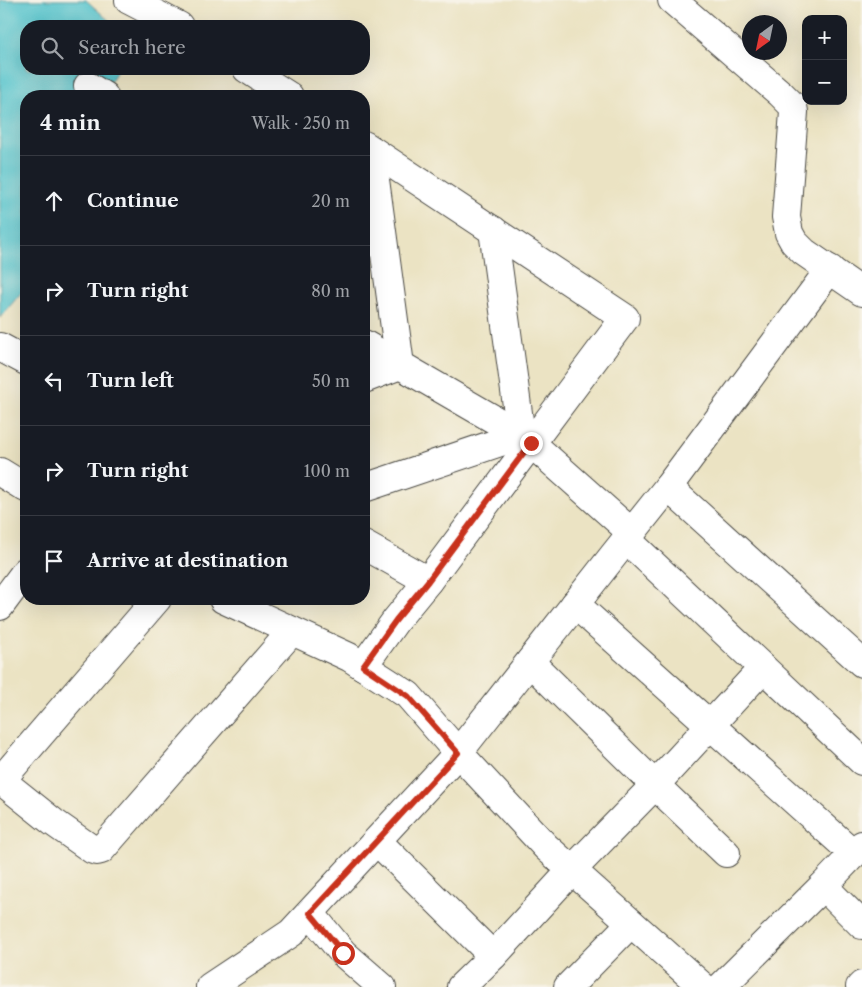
<!DOCTYPE html>
<meta charset="utf-8">
<style>
body{margin:0;font-family:"Libre Caslon Text",serif;background:#242831;color:#f1f3f6}
.controls{position:absolute;right:15px;top:15px;display:grid;overflow:hidden;border-radius:10px;box-shadow:0 5px 20px #0002}
.controls button{width:45px;height:45px;display:grid;place-items:center;padding:0;border:0;border-bottom:1px solid #363941;background:#171b24;color:#f1f3f6;font:25px sans-serif}
.compass{position:absolute;left:742px;top:15px;width:45px;height:45px;border-radius:50%;background:#171b24;box-shadow:0 5px 20px #0002;rotate:213deg}
.stop{position:absolute;width:15px;height:15px;margin:-11px;border:4px solid #c8321e;border-radius:50%;background:#fff}
.stop.end{background:#c8321e;border-color:#fff;box-shadow:0 1px 5px #0008}
.list{margin:0;padding:0;list-style:none}
h2{display:flex;justify-content:space-between;align-items:center;height:65px;margin:0;padding:0 20px;font-size:21px}
h2 small{font-size:16px;font-weight:400;color:#9ea1a6}
.list li{display:grid;grid-template-columns:32px 1fr auto;gap:15px;align-items:center;box-sizing:border-box;height:90px;padding:0 20px;border-top:1px solid #363941}
.list b{display:block;font-size:19px;white-space:nowrap}
.list em{font-size:16px;font-style:normal;color:#9ea1a6}
.icon{flex:none;width:28px;height:28px;fill:none;stroke:currentColor;stroke-width:2;stroke-linecap:round;stroke-linejoin:round}
.map{position:relative;flex:none;width:862px;height:987px;overflow:hidden}
.search{position:absolute;background:#171b24;box-shadow:0 5px 20px #0002;left:20px;top:20px;width:350px;height:55px;display:flex;align-items:center;gap:12px;box-sizing:border-box;padding:0 18px;border-radius:20px;color:#9ea1a6;font-size:19px}
.panel{position:absolute;background:#171b24;box-shadow:0 5px 20px #0002;left:20px;top:90px;width:350px;height:515px;border-radius:20px}
.map>svg:first-child{display:block}
</style>
<div class="map">
<svg width="862" height="987" viewBox="0 0 862 987">
<rect width="100%" height="100%" fill="#f7f3e8"/>
<filter id="ink" filterUnits="userSpaceOnUse"><feTurbulence type="fractalNoise" baseFrequency=".02" numOctaves="2"/><feDisplacementMap in="SourceGraphic" scale="10" xChannelSelector="R" yChannelSelector="G"/><feConvolveMatrix kernelMatrix="1 2 1 2 8 2 1 2 1" color-interpolation-filters="sRGB"/></filter>
<filter id="wash" filterUnits="userSpaceOnUse"><feTurbulence type="fractalNoise" baseFrequency=".0096" numOctaves="4" result="noise"/><feDisplacementMap in="SourceGraphic" scale="20" xChannelSelector="R" yChannelSelector="G"/><feGaussianBlur stdDeviation="1.12" result="paint"/><feColorMatrix in="noise" values="0 0 0 0 0 0 0 0 0 0 0 0 0 0 0 0 0 1.4 0 .05"/><feComposite in="paint" operator="in"/></filter>
<g filter="url(#wash)">
<rect width="100%" height="100%" fill="#ebe3c3"/>
<polygon fill="#58c5cd" stroke="#42787c" points="0,0 86,0 113,24 113,26 26,26 26,69 117,69 117,71 101,96 26,96 26,287 0,318"/>
</g>
<g filter="url(#ink)">
<g fill="none" stroke-linecap="round" stroke-linejoin="round">
<defs>
<g id="minor">
<polyline points="129,0 179,26"/>
<polyline points="672,0 781,94 793,106 794,112 786,217 789,233 794,242 804,252 862,292"/>
<polyline points="247,69 289,96"/>
<polyline points="88,86 104,96"/>
<polyline points="364,344 521,435 531,443 632,533"/>
<polyline points="0,347 26,361"/>
<polyline points="364,379 400,365 371,150"/>
<polyline points="0,472 26,488"/>
<polyline points="668,487 862,663"/>
<polyline points="364,488 521,435 493,230"/>
<polyline points="626,539 862,761"/>
<polyline points="364,545 428,581"/>
<polyline points="157,599 2,779 3,782 53,822 93,850 97,851 101,850 292,631"/>
<polyline points="223,599 349,657 408,695 453,747 546,847 703,987"/>
<polyline points="575,604 854,854"/>
<polyline points="0,606 26,571"/>
<polyline points="530,662 655,785 726,853"/>
<polyline points="363,666 396,620 428,581 625,318 364,145"/>
<polyline points="377,841 493,956"/>
<polyline points="823,886 862,845"/>
<polyline points="310,913 343,953 382,987"/>
<polyline points="210,987 291,933 458,753 613,556 668,487 830,269"/>
<polyline points="461,987 493,956 572,870 655,785 763,668"/>
<polyline points="568,987 631,923"/>
<polyline points="721,987 823,886 862,925"/>
<polyline points="860,987 862,985"/>
</g>
</defs>
<use href="#minor" stroke="#484742" stroke-width="30"/>
<use href="#minor" stroke="#fff" stroke-width="28"/>
</g>
</g>
<g fill="none" stroke-linecap="round" stroke-linejoin="round" filter="url(#ink)">
<polyline stroke="#c8321e" stroke-width="6" points="343,953 310,913 458,753 408,696 363,666 396,620 428,581 531,443"/>
</g>
</svg>
<div class="controls">
<button>+</button>
<button>−</button>
</div>
<svg class="compass" viewBox="-18 -18 36 36"><path d="M0-13l5 13h-10z" fill="#e53935"/><path d="M0 13l5-13h-10z" fill="#9ea1a6"/></svg>
<div class="stop" style="left:343px;top:953px"></div>
<div class="stop end" style="left:531px;top:443px"></div>
<div class="search"><svg class="icon" aria-label="search" viewBox="0 0 24 24"><circle cx="10" cy="10" r="6"/><path d="M15 15l6 6"/></svg>Search here</div>
<section class="panel">
<h2>4 min<small>Walk · 250 m</small></h2>
<ul class="list">
<li><svg class="icon" aria-label="ahead" viewBox="0 0 24 24"><path d="M12 20V5M6 11l6-6 6 6"/></svg><div><b>Continue</b></div><em>20 m</em></li>
<li><svg class="icon" aria-label="right" viewBox="0 0 24 24"><path d="M7 20v-9h11M14 6l5 5-5 5"/></svg><div><b>Turn right</b></div><em>80 m</em></li>
<li><svg class="icon" aria-label="left" viewBox="0 0 24 24"><path d="M17 20v-9H6M10 6l-5 5 5 5"/></svg><div><b>Turn left</b></div><em>50 m</em></li>
<li><svg class="icon" aria-label="right" viewBox="0 0 24 24"><path d="M7 20v-9h11M14 6l5 5-5 5"/></svg><div><b>Turn right</b></div><em>100 m</em></li>
<li><svg class="icon" aria-label="arrive" viewBox="0 0 24 24"><path d="M6 21V4h12l-3 4 3 4H6"/></svg><div><b>Arrive at destination</b></div></li>
</ul>
</section>
</div>
